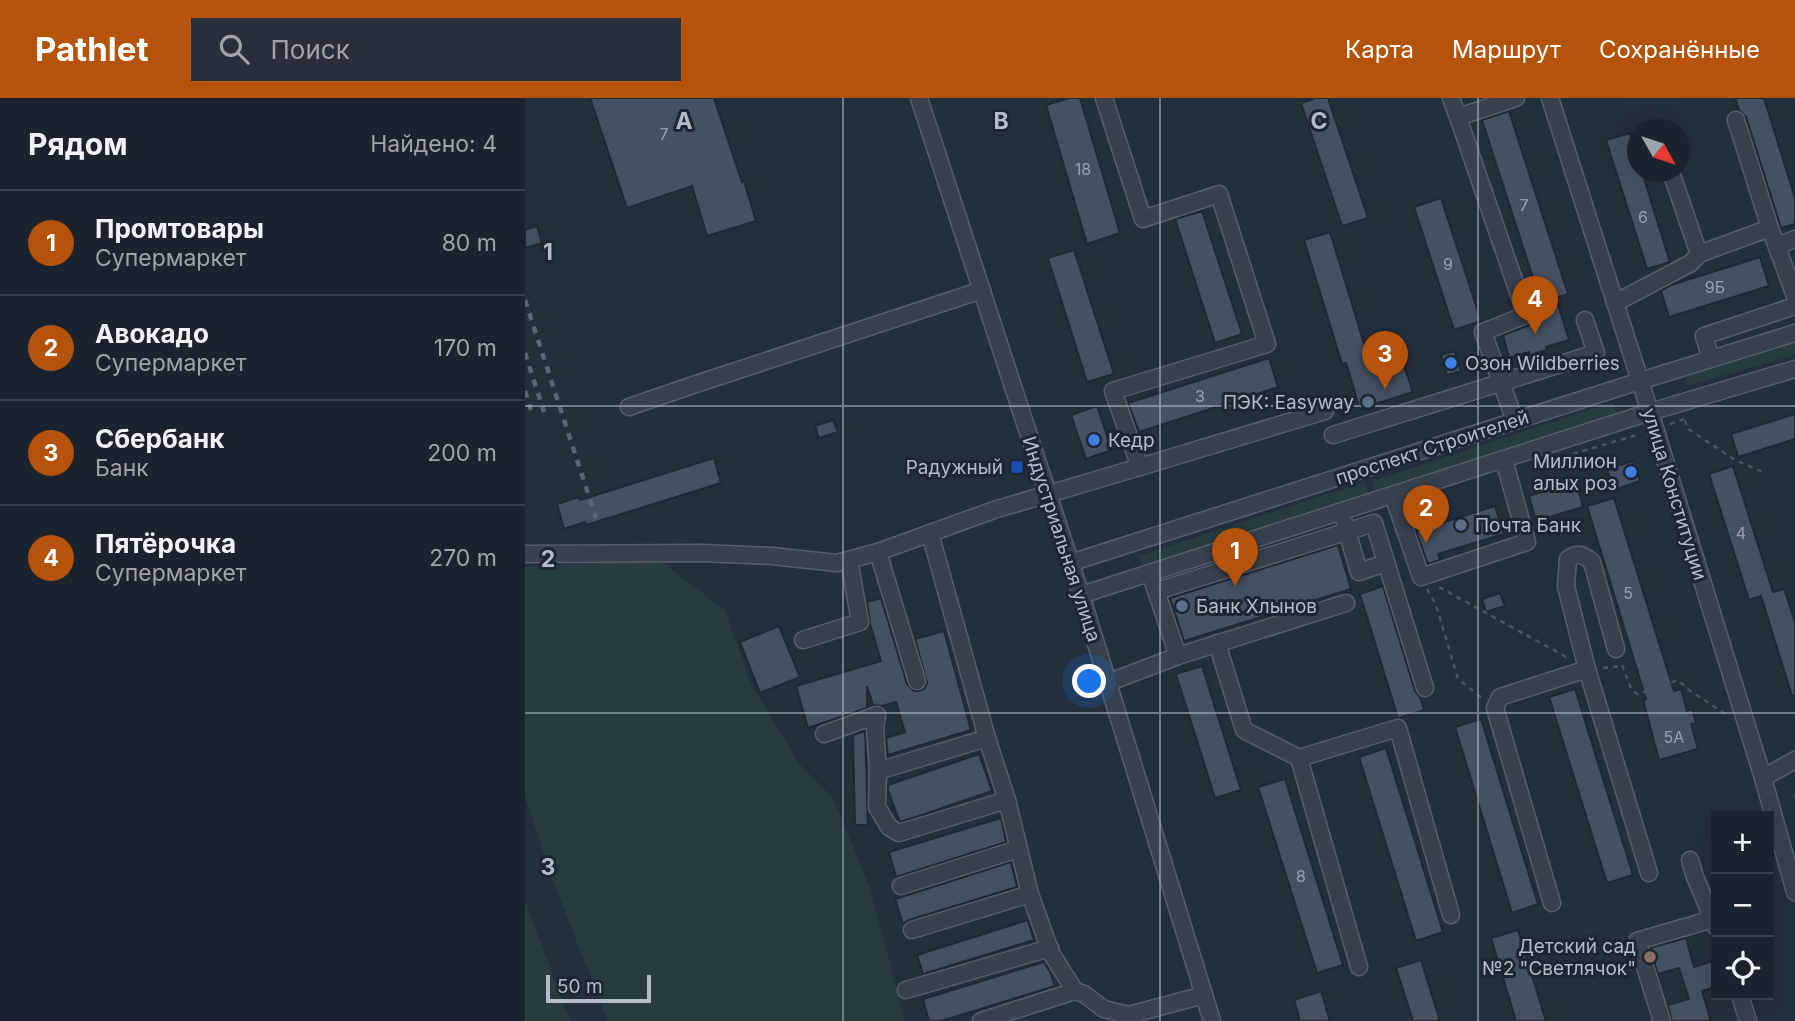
<!DOCTYPE html>
<html lang="ru">
<meta charset="utf-8">
<style>
body{margin:0;font-family:Inter,sans-serif;background:#282f3a;color:#f1f3f6}
.controls{position:absolute;right:21px;bottom:21px;display:grid;overflow:hidden;border-radius:0px;box-shadow:0 7px 28px #0002}
.controls button{width:63px;height:63px;display:grid;place-items:center;padding:0;border:0;border-bottom:2px solid #39404a;background:#1b232e;color:#f1f3f6;font:35px sans-serif}
.compass{position:absolute;left:1102px;top:21px;width:63px;height:63px;border-radius:50%;background:#1b232e;box-shadow:0 7px 28px #0002;rotate:130deg}
.scale{position:absolute;left:21px;bottom:18px;width:105px;box-sizing:border-box;padding-left:7px;border:4px solid #b4bcc9;border-top:0;font-size:19px;line-height:24px;white-space:nowrap;color:#b4bcc9;-webkit-text-stroke:5px #1d2633;paint-order:stroke}
.you{position:absolute;left:565px;top:584px;width:24px;height:24px;margin:-18px;border:5px solid #fff;border-radius:50%;background:#1a73e8;box-shadow:0 0 0 10px #1a73e833}
.badge{display:grid;place-items:center;width:46px;height:46px;border-radius:50%;background:#b45309;color:#fff;font-size:23px;font-weight:700}
.pin{position:absolute;translate:-50% -58px;filter:drop-shadow(0 2px 4px #0008)}
.pin::after{content:'';position:absolute;top:37px;width:24px;height:21px;background:inherit;clip-path:polygon(0 0,100% 0,50% 100%)}
.list{margin:0;padding:0;list-style:none}
h2{display:flex;justify-content:space-between;align-items:center;height:91px;margin:0;padding:0 28px;font-size:30px}
h2 small{font-size:23px;font-weight:400;color:#a0a4aa}
.list li{display:grid;grid-template-columns:46px 1fr auto;gap:21px;align-items:center;box-sizing:border-box;height:105px;padding:0 28px;border-top:2px solid #39404a}
.list b{display:block;font-size:26px;white-space:nowrap}
.list p{margin:0;font-size:23px;white-space:nowrap;color:#a0a4aa}
.list em{font-size:23px;font-style:normal;color:#a0a4aa}
.icon{flex:none;width:38px;height:38px;fill:none;stroke:currentColor;stroke-width:2;stroke-linecap:round;stroke-linejoin:round}
.map{position:relative;flex:none;width:1270px;height:923px;overflow:hidden}
header{display:flex;align-items:center;gap:42px;box-sizing:border-box;height:98px;padding:0 35px;background:#b45309;color:#fff}
header strong{font-size:33px}
nav{display:flex;gap:38px;margin-inline-start:auto;font-size:24px}
.search{width:490px;height:63px;background:#282f3a;display:flex;align-items:center;gap:18px;box-sizing:border-box;padding:0 24px;border-radius:0px;color:#a0a4aa;font-size:26px}
main{display:flex}
aside{flex:1;background:#1b232e}
.map>svg:first-child{display:block}
</style>
<header>
<strong>Pathlet</strong>
<div class="search"><svg class="icon" aria-label="search" viewBox="0 0 24 24"><circle cx="10" cy="10" r="6"/><path d="M15 15l6 6"/></svg>Поиск</div>
<nav><a>Карта</a><a>Маршрут</a><a>Сохранённые</a></nav>
</header>
<main>
<aside>
<h2>Рядом<small>Найдено: 4</small></h2>
<ul class="list">
<li><span class="badge">1</span><div><b>Промтовары</b><p>Супермаркет</p></div><em>80 m</em></li>
<li><span class="badge">2</span><div><b>Авокадо</b><p>Супермаркет</p></div><em>170 m</em></li>
<li><span class="badge">3</span><div><b>Сбербанк</b><p>Банк</p></div><em>200 m</em></li>
<li><span class="badge">4</span><div><b>Пятёрочка</b><p>Супермаркет</p></div><em>270 m</em></li>
</ul>
</aside>
<div class="map">
<svg width="1270" height="923" viewBox="0 0 1270 923">
<rect width="100%" height="100%" fill="#242f3e"/>
<g fill="#263c3f">
<polygon points="1270,244 1270,257 1163,288 1159,276"/>
<polygon points="1088,304 1092,316 852,395 847,383"/>
<polygon points="840,384 844,397 617,471 613,458"/>
<polygon points="134,462 200,512 227,588 276,668 308,700 345,790 380,923 83,923 29,786 0,699 0,469"/>
<polygon points="0,802 45,923 0,923"/>
</g>
<g fill="#455162" stroke="#1f2835" stroke-width="2">
<polygon points="65,0 189,0 217,84 219,83 231,123 182,138 167,88 102,110"/>
<polygon points="544,0 555,0 595,135 562,146 521,7"/>
<polygon points="791,0 803,0 843,120 817,128 776,5"/>
<polygon points="1210,0 1239,0 1270,100 1270,126 1256,130 1221,19 1214,12"/>
<polygon points="984,13 1043,196 1031,200 1044,242 1021,249 1022,252 1005,257 1004,254 984,260 978,237 1005,227 1011,220 1020,217 957,22"/>
<polygon points="1105,35 1112,60 1112,74 1117,74 1145,164 1122,171 1081,42"/>
<polygon points="916,100 956,223 929,232 889,109"/>
<polygon points="677,113 717,236 690,245 650,121"/>
<polygon points="12,128 17,145 0,150 0,132"/>
<polygon points="805,134 848,275 878,265 888,294 835,311 821,265 817,266 779,142"/>
<polygon points="549,152 589,276 562,284 523,160"/>
<polygon points="1235,159 1244,188 1144,219 1136,193 1146,187"/>
<polygon points="930,253 936,273 922,277 916,257"/>
<polygon points="744,260 753,289 614,334 603,305"/>
<polygon points="572,308 587,352 561,361 546,317"/>
<polygon points="1270,316 1270,341 1213,359 1206,336"/>
<polygon points="308,322 313,334 294,340 290,328"/>
<polygon points="189,360 196,385 61,427 60,424 39,431 32,406 54,399 55,402"/>
<polygon points="1108,363 1115,383 1089,392 1082,371"/>
<polygon points="1208,368 1248,494 1259,491 1270,524 1270,598 1267,598 1236,498 1224,502 1184,376"/>
<polygon points="1051,383 1058,409 1011,423 1004,398"/>
<polygon points="1089,400 1149,593 1156,591 1162,613 1167,611 1171,625 1166,626 1173,651 1134,662 1118,602 1121,601 1062,408"/>
<polygon points="970,408 979,436 913,456 915,462 903,466 891,433"/>
<polygon points="813,447 826,491 659,543 645,500"/>
<polygon points="858,488 890,593 895,599 899,612 873,620 835,496"/>
<polygon points="975,495 980,508 961,514 957,501"/>
<polygon points="356,500 382,586 389,593 394,593 399,591 402,585 390,541 419,533 446,632 363,657 361,640 380,634 371,604 357,608 348,607 342,588 342,610 283,630 271,588 356,563 345,526 342,504"/>
<polygon points="254,528 275,579 235,595 215,544"/>
<polygon points="677,568 716,692 690,700 651,576"/>
<polygon points="1050,591 1108,777 1082,785 1024,599"/>
<polygon points="956,621 1013,806 987,815 930,629"/>
<polygon points="340,633 343,727 330,727 328,637"/>
<polygon points="861,650 918,834 891,843 834,659"/>
<polygon points="454,656 467,693 400,716 375,724 374,722 363,692 363,687"/>
<polygon points="760,681 818,867 792,875 733,689"/>
<polygon points="476,720 481,744 371,779 364,754"/>
<polygon points="486,764 492,789 384,822 378,826 370,801"/>
<polygon points="503,822 509,842 398,876 392,857"/>
<polygon points="993,832 1021,923 991,923 966,840"/>
<polygon points="1161,840 1169,869 1191,862 1191,889 1177,893 1186,923 1147,923 1143,907 1164,901 1154,870 1133,876 1125,850"/>
<polygon points="896,862 915,923 888,923 871,870"/>
<polygon points="519,864 525,874 530,888 416,923 404,923 398,901"/>
<polygon points="796,893 805,923 775,923 769,902"/>
</g>
<g fill="none" stroke-linecap="round" stroke-linejoin="round">
<defs>
<g id="minor">
<polyline points="394,0 556,497 687,923"/>
<polyline points="926,0 933,19 991,0"/>
<polyline points="1025,0 1125,314 1238,680 1270,794"/>
<polyline points="933,19 1001,217 958,234 990,323"/>
<polyline points="1245,130 1270,198"/>
<polyline points="1252,148 1270,141"/>
<polyline points="1174,156 1245,130 1211,22"/>
<polyline points="1090,205 1166,165 1174,156 1146,74"/>
<polyline points="1186,261 1179,238 1270,208"/>
<polyline points="104,309 174,285 457,192"/>
<polyline points="808,337 1071,255 1060,222"/>
<polyline points="615,369 800,313"/>
<polyline points="868,397 896,479 1002,444 979,362"/>
<polyline points="820,426 834,474 861,465"/>
<polyline points="405,435 462,640 482,702 505,796 526,855 550,893 559,896 579,911 604,917 679,897"/>
<polyline points="353,454 392,583"/>
<polyline points="0,456 178,455 247,458 312,465 353,454 469,412 615,369 588,293 742,246 694,96 618,121 579,0"/>
<polyline points="545,465 1115,283 1270,235"/>
<polyline points="628,484 653,558 821,505"/>
<polyline points="632,493 849,425 900,590"/>
<polyline points="556,497 1125,314 1270,271"/>
<polyline points="278,542 335,524 324,462"/>
<polyline points="692,545 719,632 774,660 873,630 926,817"/>
<path d="M1091 551 1067 464C1058 456 1052 454 1043 461L1041 488 1062 571 1124 775"/>
<polyline points="582,585 653,558"/>
<polyline points="299,636 352,617 350,630 353,673 352,709 364,729 374,735 482,702"/>
<polyline points="774,660 834,869"/>
<polyline points="353,673 462,640"/>
<polyline points="1238,680 1270,662"/>
<polyline points="1165,762 1170,779 1191,829"/>
<polyline points="376,788 493,751"/>
<polyline points="1027,805 970,610 975,599 1062,571"/>
<polyline points="387,832 505,796"/>
<polyline points="381,892 525,850"/>
<polyline points="1215,897 1223,923"/>
<polyline points="456,923 550,893"/>
<polyline points="1137,923 1112,843 1188,821"/>
</g>
</defs>
<use href="#minor" stroke="#565f6c" stroke-width="19"/>
<g stroke="#44595c" stroke-width="2.5" stroke-dasharray="5 5" stroke-linecap="butt">
<polyline points="1160,322 1162,330 1210,362 1240,375"/>
<polyline points="1145,326 1162,320"/>
<polyline points="1048,356 1115,336"/>
<polyline points="914,489 1043,560"/>
<polyline points="902,491 911,507 933,581 957,600"/>
<polyline points="1097,567 1107,593 1113,596 1153,582 1164,592 1202,617"/>
<polyline points="1078,570 1098,568"/>
<polyline points="1269,698 1270,698"/>
</g>
<use href="#minor" stroke="#38414e" stroke-width="16"/>
<g stroke="#5a6575" stroke-width="4.5" stroke-dasharray="7 7" stroke-linecap="butt">
<polyline points="0,202 71,420"/>
<polyline points="0,255 19,314"/>
<polyline points="0,293 6,312"/>
</g>
</g>
<path fill="none" stroke="#b4bcc9" stroke-width="2" stroke-opacity="0.55" d="M318 0V923M635 0V923M953 0V923M0 308H1270M0 615H1270"/>
<g fill="#3f7fe0" stroke="#1d2633" stroke-width="2.5">
<circle cx="926" cy="265" r="7"/>
<circle cx="569" cy="342" r="7"/>
<circle cx="1106" cy="374" r="7"/>
</g>
<g fill="#5c6f8a" stroke="#1d2633" stroke-width="2.5">
<circle cx="843" cy="304" r="7"/>
<circle cx="936" cy="427" r="7"/>
<circle cx="657" cy="508" r="7"/>
</g>
<rect fill="#1a4fb4" stroke="#1d2633" stroke-width="2.5" x="485" y="362" width="14" height="14" rx="3.5"/>
<circle fill="#8d6e63" stroke="#1d2633" stroke-width="2.5" cx="1125" cy="859" r="7"/>
<g text-anchor="middle" stroke-width="6" stroke-linejoin="round" paint-order="stroke">
<g font-size="16" fill="#98a1af">
<text x="139" y="42">7</text>
<text x="558" y="77">18</text>
<text x="999" y="113">7</text>
<text x="1118" y="125">6</text>
<text x="923" y="172">9</text>
<text x="1190" y="195">9Б</text>
<text x="675" y="304">3</text>
<text x="1216" y="441">4</text>
<text x="1103" y="501">5</text>
<text x="1149" y="645">5А</text>
<text x="776" y="784">8</text>
</g>
<g font-size="19" fill="#b4bcc9" stroke="#1d2633" text-anchor="start">
<text x="940" y="272">Озон Wildberries</text>
<text x="829" y="311" text-anchor="end">ПЭК: Easyway</text>
<text x="583" y="349">Кедр</text>
<text x="1092" y="370" text-anchor="end">Миллион<tspan x="1092" dy="22">алых роз</tspan></text>
<text x="478" y="376" text-anchor="end">Радужный</text>
<text x="950" y="434">Почта Банк</text>
<text x="671" y="515">Банк Хлынов</text>
<text x="1111" y="855" text-anchor="end">Детский сад<tspan x="1111" dy="22">№2 "Светлячок"</tspan></text>
</g>
<g font-size="19" fill="#b4bcc9" stroke="#1d2633">
<text transform="translate(907 349) rotate(-18)" y="7">проспект Строителей</text>
<text transform="translate(1150 396) rotate(73)" y="7">улица Конституции</text>
<text transform="translate(537 441) rotate(72)" y="7">Индустриальная улица</text>
</g>
</g>
<g font-size="23" text-anchor="middle" font-weight="bold" fill="#b4bcc9" stroke="#1d2633" stroke-width="6" stroke-linejoin="round" paint-order="stroke">
<text x="159" y="31">A</text>
<text x="476" y="31">B</text>
<text x="794" y="31">C</text>
<text x="23" y="162">1</text>
<text x="23" y="469">2</text>
<text x="23" y="777">3</text>
</g>
</svg>
<div class="controls">
<button>+</button>
<button>−</button>
<button><svg class="icon" aria-label="locate" viewBox="0 0 24 24"><circle cx="12" cy="12" r="6"/><path d="M12 2v4M12 18v4M2 12h4M18 12h4"/></svg></button>
</div>
<svg class="compass" viewBox="-18 -18 36 36"><path d="M0-13l5 13h-10z" fill="#e53935"/><path d="M0 13l5-13h-10z" fill="#a0a4aa"/></svg>
<div class="scale">50 m</div>
<div class="you"></div>
<div class="pin badge" style="left:710px;top:488px">1</div>
<div class="pin badge" style="left:901px;top:445px">2</div>
<div class="pin badge" style="left:860px;top:291px">3</div>
<div class="pin badge" style="left:1010px;top:236px">4</div>
</div>
</main>
